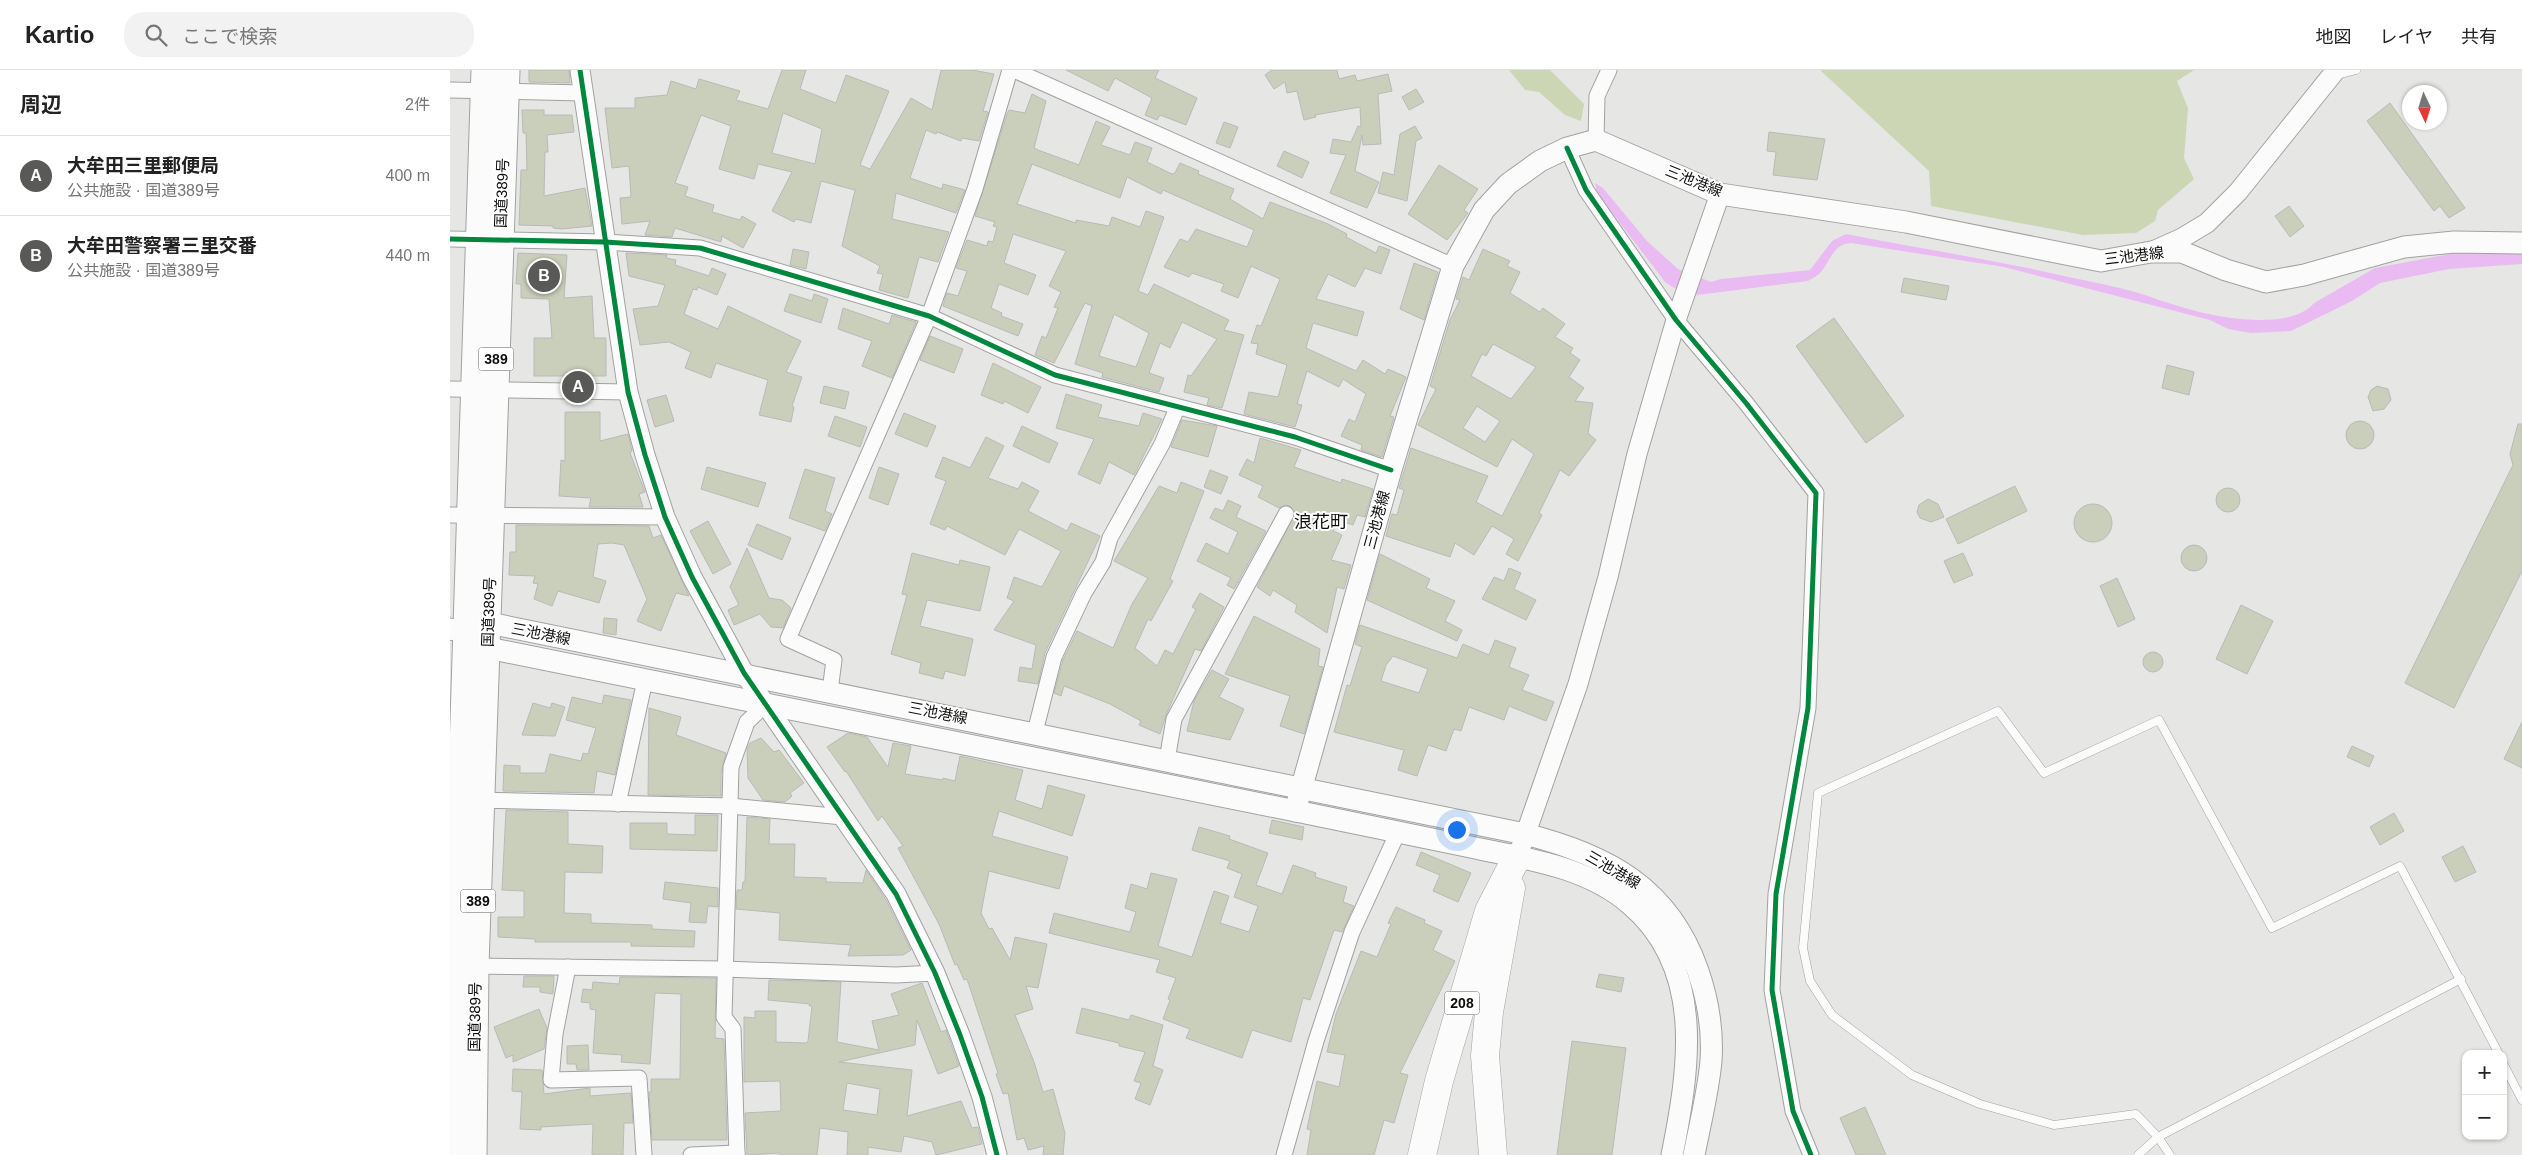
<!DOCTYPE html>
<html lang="ja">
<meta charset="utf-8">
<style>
body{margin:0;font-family:Arial,"Noto Sans JP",sans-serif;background:#f2f2f2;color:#222}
.controls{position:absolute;right:15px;bottom:15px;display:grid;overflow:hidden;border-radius:10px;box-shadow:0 1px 4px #0004}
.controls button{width:45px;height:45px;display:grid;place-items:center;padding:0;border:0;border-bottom:1px solid #e0e0e0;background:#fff;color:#222;font:25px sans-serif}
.compass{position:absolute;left:1952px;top:15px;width:45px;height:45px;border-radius:50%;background:#fff;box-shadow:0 1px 4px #0004;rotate:176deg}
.you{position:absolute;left:1006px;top:759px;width:18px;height:18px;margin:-12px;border:4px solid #fff;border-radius:50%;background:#1a73e8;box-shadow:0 0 0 8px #1a73e833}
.badge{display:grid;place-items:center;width:32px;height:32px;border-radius:50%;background:#595958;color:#fff;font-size:16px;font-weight:700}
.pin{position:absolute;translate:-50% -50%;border:2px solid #fff;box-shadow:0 1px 5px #0006}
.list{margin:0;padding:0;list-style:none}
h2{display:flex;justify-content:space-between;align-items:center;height:65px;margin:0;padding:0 20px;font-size:21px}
h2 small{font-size:16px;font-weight:400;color:#767676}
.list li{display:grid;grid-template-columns:32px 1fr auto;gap:15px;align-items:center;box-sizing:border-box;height:80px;padding:0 20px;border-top:1px solid #e0e0e0}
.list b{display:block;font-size:19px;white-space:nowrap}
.list p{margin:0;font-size:16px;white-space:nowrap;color:#767676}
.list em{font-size:16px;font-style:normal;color:#767676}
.icon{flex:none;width:28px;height:28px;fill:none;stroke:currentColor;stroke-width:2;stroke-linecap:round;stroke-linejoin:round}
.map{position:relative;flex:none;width:2072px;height:1085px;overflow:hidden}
header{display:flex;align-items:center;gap:30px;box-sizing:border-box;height:70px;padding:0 25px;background:#fff;border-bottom:1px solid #e0e0e0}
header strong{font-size:24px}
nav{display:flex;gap:28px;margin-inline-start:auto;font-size:18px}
.search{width:350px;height:45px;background:#f2f2f2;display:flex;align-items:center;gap:12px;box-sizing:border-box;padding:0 18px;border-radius:20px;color:#767676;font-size:19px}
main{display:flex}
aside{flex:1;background:#fff}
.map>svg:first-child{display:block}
</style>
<header>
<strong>Kartio</strong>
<div class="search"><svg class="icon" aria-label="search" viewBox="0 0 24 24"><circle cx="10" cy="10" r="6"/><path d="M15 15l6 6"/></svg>ここで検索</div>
<nav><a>地図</a><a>レイヤ</a><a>共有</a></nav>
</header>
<main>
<aside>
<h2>周辺<small>2件</small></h2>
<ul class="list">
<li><span class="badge">A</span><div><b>大牟田三里郵便局</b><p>公共施設 · 国道389号</p></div><em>400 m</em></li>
<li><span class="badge">B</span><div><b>大牟田警察署三里交番</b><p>公共施設 · 国道389号</p></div><em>440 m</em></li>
</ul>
</aside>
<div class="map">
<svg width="2072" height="1085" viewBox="0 0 2072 1085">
<rect width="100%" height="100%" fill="#e6e7e5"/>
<g fill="#ccd5b4">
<polygon points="1059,0 1100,0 1134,34 1131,51 1115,45 1089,22 1075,20"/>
<polygon points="1370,0 1744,0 1727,11 1738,38 1734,88 1744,109 1708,140 1705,151 1686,163 1633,165 1481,136 1479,101"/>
</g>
<path fill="#eabbf2" d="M1145 113 1153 118 1197 171 1228 199 1261 212 1271 209 1360 200 1382 171 1396 164C1473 179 1551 191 1628 209 1651 214 1675 218 1698 226 1734 239 1769 249 1808 250 1828 250 1851 248 1864 233L1925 198 2005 183 2072 181V194L1999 199 1930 213 1902 231 1841 261 1801 263 1778 259 1760 250 1554 197 1401 173C1383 174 1381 190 1371 202 1368 206 1362 208 1358 211L1247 225 1224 218 1215 212 1147 123Z"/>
<g fill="#cacfbb" stroke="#b9bab8" fill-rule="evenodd">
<polygon points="79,0 119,0 120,13 79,12"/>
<path d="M332 0H356L350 19 386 33 396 5 439 21 410 95 420 99 461 28 482 40 491 0H522L544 4 533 41 538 42 529 71 512 68 511 71 487 62 486 64 476 60 460 108 492 119 493 114 515 120 506 143 446 123 442 149 499 162 488 192 469 187 458 228 429 220 433 204 427 203 430 196 392 176 405 120 371 111 361 153 346 149 344 152 322 141 342 102 308 94 304 109 269 99 281 56 251 45 225 113 238 117 235 126 264 135 262 142 290 150 292 146 306 154 293 178 272 166 271 172 225 158 222 167 195 165 200 151 172 154 170 128 181 127 179 96 162 98 155 38H185V28L217 25 221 11 246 19 249 9 290 21 286 30 318 39ZM333 43 372 59 365 94 322 83Z"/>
<polygon points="616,0 709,0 705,8 747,28 736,55 710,45 707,50 695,45 702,28 665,8 658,21"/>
<polygon points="822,0 887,0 889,9 905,5 907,11 938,4 942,21 928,24 931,74 913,75 912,65 905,101 929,112 917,138 880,123 896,85 880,83 883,69 901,72 908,56 911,57 910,37 865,45 866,47 854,50 847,21 837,23 835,12 824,19 815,5"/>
<polygon points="966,19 974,32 959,40 952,27"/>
<path d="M582 24 596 31 584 78 588 80 629 95 646 51 660 57 651 75 680 85 685 72 702 78 697 92 722 104 725 103 730 93 749 101 748 104 784 119 780 129 813 149 820 132 878 154 897 164 896 167 926 183 929 176 940 180 931 204 915 198 905 217 878 204 866 229 914 242 907 266 863 253 856 278 906 301 913 290 935 304 938 299 956 307 940 346 944 347 932 387 911 380 912 375 891 366 899 349 905 352 916 324 893 309 889 317 857 301 847 334 852 335 845 357 794 344 799 322 828 327 837 295 806 284 808 274 801 273 807 255 811 256 830 209 801 196 788 228 771 221 774 214 742 203 739 207 714 197 730 169 738 172 746 159 797 177 804 160 713 120 711 124 677 107 670 128 582 94 567 134 626 153V150L659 156 662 147 690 157 696 141 714 147 688 221 698 225 704 214 779 250 774 260 794 265 772 338 757 335 759 328 734 322 738 305 741 306 767 269 732 252 720 278 710 273 699 303 714 308 709 322 652 307 653 303 625 294 642 236 635 233 604 293 585 285 592 266 596 268 608 238 604 237 611 222 599 216 616 181 563 164 554 193 586 205 578 225 549 214 541 238 552 243 551 246 573 254 568 266 493 236 497 223 508 226 517 201 506 198 517 170 537 176 538 171 543 172 547 157 543 156 545 152 525 146 557 44 559 40 575 43ZM664 244 699 263 686 297 649 286Z"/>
<polygon points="1940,33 2015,138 1999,148 1990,136 1984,141 1917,51"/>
<polygon points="72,40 94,40 94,45 122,45 124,62 97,65 98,82 95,82 94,126 135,118 142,156 112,159 103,158 103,156 69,155 71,100 77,100 76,63 73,63"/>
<polygon points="774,52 788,57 780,78 766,73"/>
<polygon points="965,56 972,68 966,71 957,131 928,123 933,102 944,105 950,64"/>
<polygon points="1319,62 1375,69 1367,110 1323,105 1326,82 1317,81"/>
<polygon points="834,81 859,92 852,108 827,96"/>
<polygon points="989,95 1028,119 1014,140 1018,143 997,170 958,144"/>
<polygon points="1839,136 1854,156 1840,167 1825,146"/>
<polygon points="343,179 359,182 356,199 340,195"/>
<path d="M1033 179 1060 191 1057 196 1070 202 1060 223 1090 242 1093 238 1115 254 1105 267 1123 278 1120 283 1130 290 1119 307 1134 318 1125 331 1143 333 1138 363 1146 370 1119 406 1110 400 1089 443 1092 445 1068 491 1056 484 1064 469 1042 456 1024 485 1005 473 1000 487 936 466 942 444 947 445 954 420 949 418 961 378 1038 406 1026 432 1052 446 1084 384 1062 369 1047 397 968 355 986 319 980 316 1000 250 1010 230 1006 229 1013 207 1019 210ZM1043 274 1086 297 1061 329 1021 306 1032 284 1036 286ZM1027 336 1050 351 1035 372 1013 358Z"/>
<polygon points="68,183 117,185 114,228 142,226 144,268 156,268 156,306 84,306 84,268 102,268 99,229 71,228 71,214 66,214"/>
<polygon points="176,183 217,185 216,188 226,190 225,195 259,206 262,198 276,204 267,225 248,217 247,220 243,219 234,244 268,259 278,236 351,271 336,302 352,307 342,336 344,337 341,352 309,345 318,310 266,293 261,308 235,298 241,282 219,272 190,275 183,239 208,236 215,215 179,206"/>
<polygon points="964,193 988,202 974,250 950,239"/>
<polygon points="1454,208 1499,216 1496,230 1451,222"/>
<polygon points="340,224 362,231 364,224 378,229 371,253 334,241"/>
<polygon points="393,238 439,254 442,245 466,252 442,308 412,296 422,271 388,259"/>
<polygon points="1384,248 1454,346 1416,373 1346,276"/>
<polygon points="480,266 513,279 504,303 470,290"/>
<polygon points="543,293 591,317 578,343 554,331 553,334 531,325"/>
<polygon points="1717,295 1744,302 1739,325 1712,318"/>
<polygon points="374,316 399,322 395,339 370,333"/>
<polygon points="1927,316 1938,319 1941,330 1934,339 1923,341 1918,327 1921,320"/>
<polygon points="616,324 652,335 648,347 689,356 693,343 712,349 684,405 659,392 650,414 628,404 644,369 606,358"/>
<polygon points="216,325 224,351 205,357 197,330"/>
<polygon points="115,342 150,342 150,371 178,364 182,381 180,383 195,422 189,424 193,437 139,437 141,428 109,426 111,390 115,391"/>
<polygon points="454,343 486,356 477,377 445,364"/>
<polygon points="385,346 417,357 410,377 378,366"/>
<polygon points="732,350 767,356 758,387 721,377"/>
<circle cx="1910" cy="365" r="14"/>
<polygon points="2068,354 2072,354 2072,501 2004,638 1955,613 2063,395 2060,384"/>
<polygon points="572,356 608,373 599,393 563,376"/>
<polygon points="536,367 554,376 538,408 568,419 572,412 589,421 578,441 617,461 621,453 650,466 595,583 588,614 568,611 570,597 582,599 586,575 544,560 564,531 557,528 564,507 592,517 611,481 569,459 555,485 497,456 495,460 480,454 496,411 485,407 493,387 520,398"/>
<polygon points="810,368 851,380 844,397 891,413 892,409 923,419 915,447 907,445 903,455 888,450 883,461 892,465 881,490 901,495 894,519 887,517 877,563 845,542 847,535 823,520 820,526 807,517 845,444 840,436 835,435 829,438 808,427 813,416 789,405 797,389 804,393"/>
<polygon points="257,397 316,413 308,437 251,419"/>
<polygon points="429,397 449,404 438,435 419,428"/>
<polygon points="355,399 385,408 375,441 382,444 375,461 339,448"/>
<polygon points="760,400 778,407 771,424 754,417"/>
<polygon points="731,412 754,421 720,509 723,511 701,551 698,549 685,578 707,596 715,580 723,584 746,539 742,537 750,523 774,537 751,581 745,579 716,645 710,664 689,655 691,651 660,634 614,616 611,626 604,623 613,590 627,561 663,578 682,534 698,508 664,491 709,416 727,423"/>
<polygon points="1565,416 1577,441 1508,474 1496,449"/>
<circle cx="1778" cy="430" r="12"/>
<polygon points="1478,429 1488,434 1494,447 1481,452 1470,448 1467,442 1469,435"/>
<polygon points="778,430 791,436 786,447 816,461 784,519 777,515 781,508 747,491 756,473 778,484 788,462 760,448 765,438 773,441"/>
<circle cx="1643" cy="453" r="19"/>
<polygon points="258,451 281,494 263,504 240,461"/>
<polygon points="307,454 341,468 332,490 298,475"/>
<polygon points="66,455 199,456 203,468 211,465 239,526 226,523 211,561 187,551 197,529 174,475 162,473 148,474 143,507 156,511 149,533 108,521 102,536 84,529 88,514 83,513 85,506 59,505 60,482 66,482"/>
<circle cx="1744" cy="488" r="13"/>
<polygon points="297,478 319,528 332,530 341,538 333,558 321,557 310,544 284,555 278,540 289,535 280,517"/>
<polygon points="462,483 509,495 510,490 540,497 530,541 477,530 470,556 523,569 515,606 495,601 493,609 469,603 471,593 441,584 457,525 452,524"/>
<polygon points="1513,483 1523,505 1504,513 1494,491"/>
<polygon points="930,484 980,509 976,518 1005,531 995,551 1012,560 1007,571 917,530"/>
<polygon points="1059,498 1071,503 1064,519 1086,530 1076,550 1032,529 1044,507 1054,511"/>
<polygon points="1667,508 1685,549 1668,557 1650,516"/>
<polygon points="1791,535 1823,551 1797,604 1766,589"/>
<polygon points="804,546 870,579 868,596 873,597 854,664 830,656 840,626 775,604"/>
<polygon points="154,548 167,549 166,565 153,563"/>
<path d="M910 555 1007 588 1013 574 1039 585 1045 570 1066 578 1059 597 1079 605 1072 620 1104 632 1096 651 1059 636 1054 650 1019 637 1011 661 1004 659 996 681 978 675 967 706 948 700 954 680 884 662 897 615 900 616 912 577 905 574ZM943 586 978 599 969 623 931 611 936 595Z"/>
<circle cx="1703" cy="592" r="10"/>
<polygon points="762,600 779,609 769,627 794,639 780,670 737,661 744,631"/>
<polygon points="154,625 181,630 165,705 147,701 144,723 53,721 54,695 70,696 70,703 95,703 100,684 131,691 133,683 138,684 146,658 116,650 122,627 152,634"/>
<polygon points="83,633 100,638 102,633 115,637 105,666 72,665"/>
<polygon points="199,638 231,647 226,665 276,683 271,704 271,726 198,725"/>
<polygon points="2072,652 2072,698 2054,689"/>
<polygon points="398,663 417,667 438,697 443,673 461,676 455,704 493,710 493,708 505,711 510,686 573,700 565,730 592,739 598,715 635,725 622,766 549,741 542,766 618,787 609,819 539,801 531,843 539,859 542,858 560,890 565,867 597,874 588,918 576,916 583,939 565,945 584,992 593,1022 603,1019 615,1063 613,1085 593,1085 594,1076 578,1080 574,1068 567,1070 558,1023 553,1024 546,1004 548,1003 517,909 514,910 507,894 505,895 489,854 448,778 453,776 432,746 428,751 396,701 395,702 377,677"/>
<polygon points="311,668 324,682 329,680 354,713 340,723 342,726 335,732 313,730 298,708 297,679 300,673"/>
<polygon points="1902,676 1924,686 1919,697 1897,687"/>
<polygon points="56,740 118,742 118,774 153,776 152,803 115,802 114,843 141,844 141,853 202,855 202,859 245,861 244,877 181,876 181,872 85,872 85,869 48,867 48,847 74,847 74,821 52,820"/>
<polygon points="1944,743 1954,761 1930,775 1920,757"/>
<polygon points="245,745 268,745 267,781 180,779 180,753 217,753 217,764 245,765"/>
<polygon points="297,747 320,749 319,774 345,774 344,807 376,808 376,812 413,813 416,800 436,830 461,880 453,885 398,886 401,875 329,870 330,843 286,839 287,820 292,820 293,812 295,812"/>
<polygon points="822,750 854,757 852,770 819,763"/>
<polygon points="749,757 780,766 779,769 818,783 806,815 832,824 843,795 866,803 865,807 897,817 893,832 904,836 892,862 884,860 860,930 853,928 841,972 802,960 792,988 736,968 740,959 713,949 720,930 718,929 726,908 706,902 710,890 599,863 604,843 680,862 686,842 675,838 681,814 697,819 701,803 727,809 708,876 742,887 764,821 779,826 770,853 799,862 808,836 784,827 792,804 777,798 780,791 742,780"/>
<polygon points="2013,776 2026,802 2005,812 1992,787"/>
<polygon points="971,782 1021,803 1008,832 983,821 990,805 966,795"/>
<polygon points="215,812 268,818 268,837 258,836 256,853 239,852 241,833 213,829"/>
<polygon points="946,837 975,850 974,853 992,861 983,880 1005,891 950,1003 958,1005 944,1053 934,1050 924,1085 857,1085 861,1060 857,1059 867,1011 889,1017 895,985 877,982 886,944 911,881 927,887 941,854 938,853"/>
<polygon points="1149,904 1174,908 1171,922 1146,917"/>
<polygon points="74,906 104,906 103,924 90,922 90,917 73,917"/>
<polygon points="170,907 266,908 265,968 274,969 277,1070 202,1070 199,1022 201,1022 201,1009 230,1009 231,924 205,923 200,994 171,992 172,985 143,983 146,940 140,939 140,933 131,932 133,919 142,920 143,912 169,914"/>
<path d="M319 910 391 912 387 972 429 980 422 951 449 945 441 924 472 913 491 962 496 960 509 996 488 1004 467 950 465 975 389 992 462 1000 457 1046 511 1031 522 1058 528 1057 532 1074 486 1085 482 1072 454 1066 451 1082 418 1077V1085H397L398 1062 370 1058 367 1085H330V1083L297 1085 295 1043 331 1041 330 1011 294 1012V947L305 948V941H326V972L356 973 358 971 362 936H359L360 934 318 930ZM397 1013 430 1019 427 1045 393 1040Z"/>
<polygon points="632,938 679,950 681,945 713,955 703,996 713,1000 700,1035 685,1029 691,1013 684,1011 695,982 669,976 669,973 626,963"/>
<polygon points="89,939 97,958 94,979 63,992 63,985 56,988 44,957"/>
<polygon points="1122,971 1176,978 1162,1085 1107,1085"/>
<polygon points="138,975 139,1000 127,1000 126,994 117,994 117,976"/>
<polygon points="63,999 92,1000 94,1024 140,1018 140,1026 181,1023 183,1053 174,1053 173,1085 142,1085 143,1054 91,1057 91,1060 70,1059 72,1022 62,1021"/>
<polygon points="1415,1037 1436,1085 1406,1085 1390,1048"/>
</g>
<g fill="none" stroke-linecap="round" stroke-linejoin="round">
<defs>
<g id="service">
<polyline points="1887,5 1906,0"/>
<polyline points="2053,993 2072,1030"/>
<polyline points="1688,1085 1708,1067 2011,909"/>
<polyline points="1720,1085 1708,1067 1686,1044 1604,1055 1530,1034 1462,1005 1382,945 1360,911 1353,878 1368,723 1548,641 1594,703 1709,650 1822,858 1950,796 2049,984"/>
</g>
<g id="minor">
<polyline points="564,0 1003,196"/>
<polyline points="0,20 133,23"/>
<polyline points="1146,70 1147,26 1159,0"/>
<polyline points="1117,78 1136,120 1226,250 1296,333 1366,423 1358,638 1326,824 1322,920 1343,1041 1361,1085"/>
<polyline points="0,169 155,172 250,178 479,246 605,305 845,367 941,400"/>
<polyline points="0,319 178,322"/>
<polyline points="0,445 215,447"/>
<polyline points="380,621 384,590 338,569 479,246 525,119 560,0"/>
<polyline points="585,662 604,587 634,523 653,492 660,468 712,374 727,338"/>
<polyline points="717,690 724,649 836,444"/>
<polyline points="24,730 280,736 393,747"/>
<polyline points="168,734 195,610"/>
<polyline points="19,896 274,899 446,905 485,903"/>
<polyline points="118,897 105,964 101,1010 189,1008 194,1085"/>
<polyline points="241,1085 287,1083"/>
<polyline points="287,1085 283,959 274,947 281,697 297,652 316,634"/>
<polyline points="834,1085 866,971 902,862 948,762"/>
</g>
<g id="tertiary">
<polyline points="130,0 178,322 195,385 215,447 242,507 294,603 446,824 485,903 510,965 532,1027 547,1085"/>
<polyline points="1703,181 1732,168 1757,153 1788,122 1886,0"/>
<polyline points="1071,777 1128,614 1158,507 1187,384 1226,250 1270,124"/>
</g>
<g id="secondary">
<path d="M0 559 17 562 38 578C305 632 573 686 841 740 898 752 955 763 1011 775 1069 788 1134 794 1180 834 1256 898 1239 1000 1222 1085"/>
<path d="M22 560 39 553C385 621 730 693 1075 764 1157 785 1219 817 1248 901 1258 930 1263 961 1261 991 1258 1023 1250 1054 1244 1085"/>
<polyline points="845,741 941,400 1003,196 1034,140 1058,114 1090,91 1117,78 1146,70 1270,124 1456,152 1651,191 1701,182 1732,182 1776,200 1816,212 1854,205 1954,177 2004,172 2072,173"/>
</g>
<g id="trunk">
<polyline points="3,1085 5,897 34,0"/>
<polyline points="24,1085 26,896 57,0"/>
</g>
<g id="motorway">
<polyline points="972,1085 989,1011 1039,841 1067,787"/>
<polyline points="1043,1085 1035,986 1039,942 1061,818"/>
</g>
</defs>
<use href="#service" stroke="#a1a2a0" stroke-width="9"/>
<use href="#minor" stroke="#a1a2a0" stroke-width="17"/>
<use href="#tertiary" stroke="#a1a2a0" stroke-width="21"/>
<use href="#secondary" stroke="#a1a2a0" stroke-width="23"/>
<use href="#trunk" stroke="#a1a2a0" stroke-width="27"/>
<use href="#motorway" stroke="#a1a2a0" stroke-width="29"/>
<use href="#service" stroke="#fbfbfb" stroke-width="8"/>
<use href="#minor" stroke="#fbfbfb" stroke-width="15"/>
<use href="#tertiary" stroke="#fbfbfb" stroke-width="19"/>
<use href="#secondary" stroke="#fbfbfb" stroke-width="21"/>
<use href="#trunk" stroke="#fbfbfb" stroke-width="25"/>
<use href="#motorway" stroke="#fbfbfb" stroke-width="28"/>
<defs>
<g id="cycleway">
<polyline points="130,0 178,322 195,385 215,447 242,507 294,603 446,824 485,903 510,965 532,1027 547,1085"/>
<polyline points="1117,78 1136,120 1226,250 1296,333 1366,423 1358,638 1326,824 1322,920 1343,1041 1361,1085"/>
<polyline points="0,169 155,172 250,178 479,246 605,305 845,367 941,400"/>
</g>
</defs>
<use href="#cycleway" stroke="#fff" stroke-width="8"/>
<use href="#cycleway" stroke="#00873e" stroke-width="5"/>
</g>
<g text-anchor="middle" stroke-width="4" stroke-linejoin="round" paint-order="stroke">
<g fill="#fff" stroke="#565655" stroke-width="1">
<rect x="28.5" y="277.5" width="35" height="23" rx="4"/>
<rect x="10.5" y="819.5" width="35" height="23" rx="4"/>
<rect x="994.5" y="921.5" width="35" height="23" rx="4"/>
</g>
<g font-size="14" font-weight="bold" fill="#0d0d0c">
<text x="46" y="294">389</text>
<text x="28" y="836">389</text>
<text x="1012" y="938">208</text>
</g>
<g font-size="15" fill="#0d0d0c" stroke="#fff">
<text transform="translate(1244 111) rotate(22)" y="5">三池港線</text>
<text transform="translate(52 123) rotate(-88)" y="5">国道389号</text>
<text transform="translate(1684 186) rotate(-7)" y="5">三池港線</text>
<text transform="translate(927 450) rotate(-75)" y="5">三池港線</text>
<text transform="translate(39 542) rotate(-88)" y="5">国道389号</text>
<text transform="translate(91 564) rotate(11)" y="5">三池港線</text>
<text transform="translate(488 643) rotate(11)" y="5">三池港線</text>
<text transform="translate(1163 800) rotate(30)" y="5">三池港線</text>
<text transform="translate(25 947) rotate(-89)" y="5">国道389号</text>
</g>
<g font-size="18" fill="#0d0d0c" stroke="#fff">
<text x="871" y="458">浪花町</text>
</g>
</g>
</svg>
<div class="controls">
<button>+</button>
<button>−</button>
</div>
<svg class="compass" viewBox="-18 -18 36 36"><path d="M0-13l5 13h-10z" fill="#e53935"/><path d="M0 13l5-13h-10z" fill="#767676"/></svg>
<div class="you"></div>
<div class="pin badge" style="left:128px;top:317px">A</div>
<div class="pin badge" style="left:94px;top:206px">B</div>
</div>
</main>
